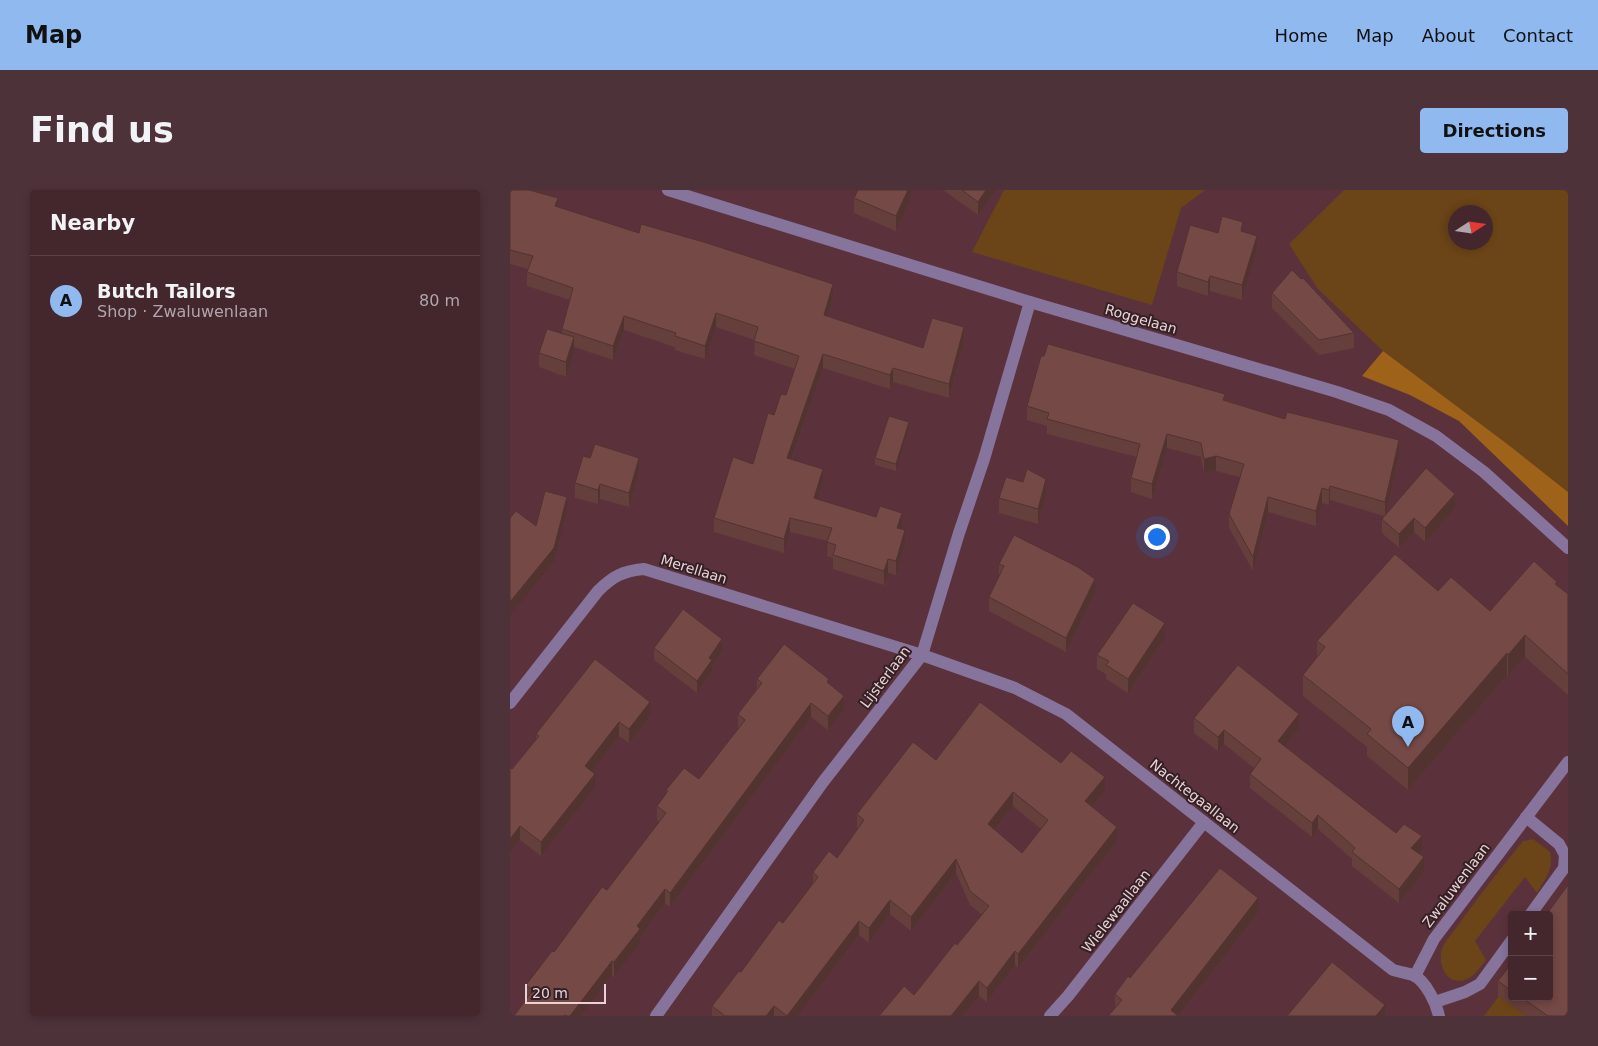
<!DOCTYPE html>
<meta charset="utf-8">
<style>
body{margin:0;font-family:"DejaVu Sans",sans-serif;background:#4e3239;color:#f1f3f6}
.controls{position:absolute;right:15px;bottom:15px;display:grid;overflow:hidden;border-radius:5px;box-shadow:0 2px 8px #0003}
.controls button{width:45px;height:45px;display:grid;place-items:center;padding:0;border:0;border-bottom:1px solid #5c4349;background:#44262d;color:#f1f3f6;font:25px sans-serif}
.compass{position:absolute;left:938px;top:15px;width:45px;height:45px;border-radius:50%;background:#44262d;box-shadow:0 2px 8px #0003;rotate:78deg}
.scale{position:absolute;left:15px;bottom:12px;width:81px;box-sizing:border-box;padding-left:5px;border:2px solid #ebd1d5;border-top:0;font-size:14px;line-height:18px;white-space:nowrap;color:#ebd1d5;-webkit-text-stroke:4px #342125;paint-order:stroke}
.you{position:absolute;left:646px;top:346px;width:18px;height:18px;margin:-12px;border:4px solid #fff;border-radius:50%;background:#1a73e8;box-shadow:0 0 0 8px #1a73e833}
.badge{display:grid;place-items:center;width:32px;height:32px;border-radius:50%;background:#90b9f0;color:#111;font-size:16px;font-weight:700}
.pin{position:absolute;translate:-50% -41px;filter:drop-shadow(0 1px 2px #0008)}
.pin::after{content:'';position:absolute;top:26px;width:18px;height:15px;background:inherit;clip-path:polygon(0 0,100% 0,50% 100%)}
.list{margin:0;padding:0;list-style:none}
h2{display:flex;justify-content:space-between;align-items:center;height:65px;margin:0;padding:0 20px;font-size:21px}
h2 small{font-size:16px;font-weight:400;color:#afa5aa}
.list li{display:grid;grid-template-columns:32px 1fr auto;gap:15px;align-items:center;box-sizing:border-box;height:90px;padding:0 20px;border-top:1px solid #5c4349}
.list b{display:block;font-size:19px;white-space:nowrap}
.list p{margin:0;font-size:16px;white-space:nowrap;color:#afa5aa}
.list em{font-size:16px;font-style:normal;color:#afa5aa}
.map{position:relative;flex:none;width:1058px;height:826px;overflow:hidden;border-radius:5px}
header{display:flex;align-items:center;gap:30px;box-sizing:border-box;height:70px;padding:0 25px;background:#90b9f0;color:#111}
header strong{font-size:24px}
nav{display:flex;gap:28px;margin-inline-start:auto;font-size:18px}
.intro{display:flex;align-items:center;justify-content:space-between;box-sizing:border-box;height:120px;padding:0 30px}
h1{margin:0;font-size:35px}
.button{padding:12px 22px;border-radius:5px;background:#90b9f0;color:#111;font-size:18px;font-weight:700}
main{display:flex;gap:30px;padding:0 30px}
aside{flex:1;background:#44262d;border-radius:5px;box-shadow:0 2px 8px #0003}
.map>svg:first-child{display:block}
</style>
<header>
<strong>Map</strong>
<nav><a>Home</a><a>Map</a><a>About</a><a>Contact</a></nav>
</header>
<div class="intro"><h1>Find us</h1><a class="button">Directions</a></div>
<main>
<aside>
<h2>Nearby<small></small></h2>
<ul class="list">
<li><span class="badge">A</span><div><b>Butch Tailors</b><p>Shop · Zwaluwenlaan</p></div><em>80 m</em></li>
</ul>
</aside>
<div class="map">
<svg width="1058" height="826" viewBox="0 0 1058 826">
<rect width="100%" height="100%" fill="#5b323c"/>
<g fill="#6b4418" fill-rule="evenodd">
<polygon points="494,0 695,0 671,18 642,115 462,62"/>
<path d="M834 0H1058V302L996 253 873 161 808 99 779 54ZM946 22H976V52H946Z"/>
<path d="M1023 649 1040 662C1044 680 1035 688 1027 703L1015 687 965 751 976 770C971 776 965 786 957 789 936 798 926 772 933 756 938 747 946 739 951 731 971 703 992 677 1013 651Z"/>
<polygon points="989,806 1017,826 974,826"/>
</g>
<polygon fill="#9e6219" points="873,161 996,253 1058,302 1058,336 949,231 900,205 852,186"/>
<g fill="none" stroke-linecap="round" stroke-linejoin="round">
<g stroke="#87749d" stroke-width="12">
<polyline points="158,0 520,112 827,202 879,220 926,246 974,282 1058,358"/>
<path d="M0 513 88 401C103 386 113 381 134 379L412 465 505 498 556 524 883 780C890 782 897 783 903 785 916 791 926 813 929 826"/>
<polyline points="1016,627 1049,654 1055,665 1054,678 1020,725"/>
<polyline points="905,786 924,749 1058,572"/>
<polyline points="925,812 955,802 970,794 1002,750"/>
<polyline points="146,826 313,592 412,465 449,343 474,269 520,112"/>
<polyline points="540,826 558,806 694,632"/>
</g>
</g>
<g fill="#653f3b" fill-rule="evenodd">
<polygon points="0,0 48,17 323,108 318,126 413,158 454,151 439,208 383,192 380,199 313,178 282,269 313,292 308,309 392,337 392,339 395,354 386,385 378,383 374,395 323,379 323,368 317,366 318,351 280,342 274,363 204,342 204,328 243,274 264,225 276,205 285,179 244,165 245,150 206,137 195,169 165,160 165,157 114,140 103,170 64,157 64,162 56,187 29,177 29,163 52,144 52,139 60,110 17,96 17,82 18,79 0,74"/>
<polygon points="401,0 401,7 386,41 344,23 344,8"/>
<polygon points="433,0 486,0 468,25"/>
<polygon points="733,42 747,60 732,110 700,101 698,106 667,96 667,82 708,43"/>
<polygon points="762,103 844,143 844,158 809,165 762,118"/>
<polygon points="715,210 889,265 875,325 945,319 915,352 904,342 889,358 872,343 872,329 874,326 820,310 819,315 812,313 806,336 758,322 743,381 719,338 719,324 730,287 706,281 694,283 691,267 657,258 642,309 621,302 621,288 627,267 537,244 537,236 517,230 517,216"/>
<polygon points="399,239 386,281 365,275 365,268"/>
<polygon points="129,282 119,317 90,309 88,314 65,308 65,293"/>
<polygon points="536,304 528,334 489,323 489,308"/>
<polygon points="489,374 585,403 556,462 479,421 479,407 489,387"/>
<polygon points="1047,395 1058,404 1058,505 1015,467 998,486 997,485 898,600 857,566 857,557 793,506 793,485 807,467 807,451 928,401 980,421"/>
<polygon points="655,447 618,503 596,489 596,484 587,479 587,465"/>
<polygon points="144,458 212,461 202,476 202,482 187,503 144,470"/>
<polygon points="247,489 319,494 334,520 318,540 301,527 160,717 155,713 130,747 130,753 104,787 102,785 71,826 4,826 16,809 16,795 44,762 97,700 149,632 147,630 147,616 156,604 156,600 189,589 228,539 228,524 247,498"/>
<polygon points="140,526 119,553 109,546 82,582 85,598 31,666 10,650 0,663 0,577 2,579 26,550 26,544"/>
<polygon points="684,528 789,538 775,556 886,643 912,661 909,664 914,682 889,713 842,676 842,669 808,639 802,647 740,598 740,584 744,578 714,554 708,561 684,543"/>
<path d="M426 570 551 573 595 601 582 617 607 651 508 778 505 775 477 812 469 806 452 826H369L404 805 447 755 472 725 460 715 446 683 401 741 380 724 359 753 349 745 288 826H202V816L273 733 303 693V682L327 668 348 639 347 638V624ZM503 616 531 639 512 663 485 640Z"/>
<polygon points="748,723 668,826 605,819 605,804 620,788"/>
<polygon points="1002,773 1002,807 1039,807 1058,826 1017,826 988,806 988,791"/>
</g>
<g fill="#523330">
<polygon points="398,0 401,0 401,7 386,41 386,26"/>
<polygon points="476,0 486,0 468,25 468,12"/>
<polygon points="48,8 48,22 45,16"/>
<polygon points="747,46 747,60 732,110 732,95"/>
<polygon points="700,86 700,101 698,106 698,92"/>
<polygon points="323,94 323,108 314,139 314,125"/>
<polygon points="206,123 206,137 195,169 195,156"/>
<polygon points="114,126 114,140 103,170 103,156"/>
<polygon points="454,137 454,151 439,208 439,194"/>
<polygon points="64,147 64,162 56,187 56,172"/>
<polygon points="313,164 313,178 277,282 277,268"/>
<polygon points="383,178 383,192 380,199 380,185"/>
<polygon points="399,232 399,239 386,281 386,274"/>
<polygon points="657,244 657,258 642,309 642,294"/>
<polygon points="889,250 889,265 875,326 875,312"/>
<polygon points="706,266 706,281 694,283 694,269"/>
<polygon points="129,268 129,282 119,317 119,303"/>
<polygon points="313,279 313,292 304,322 304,308"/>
<polygon points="536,289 536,304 528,334 528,319"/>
<polygon points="90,294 90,309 88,314 88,300"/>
<polygon points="820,296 820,310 819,315 819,300"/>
<polygon points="812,298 812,313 806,336 806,321"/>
<polygon points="945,304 945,319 915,352 915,338"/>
<polygon points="57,307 57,320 44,371 0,426 0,412"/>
<polygon points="758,307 758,322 743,381 743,367"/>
<polygon points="392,323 392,337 387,352 387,338"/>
<polygon points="280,328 280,342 274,363 274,349"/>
<polygon points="904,328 904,342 889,358 889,344"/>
<polygon points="395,340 395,354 386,385 386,371"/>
<polygon points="378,369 378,383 374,395 374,381"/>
<polygon points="585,389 585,403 556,462 556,448"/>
<polygon points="655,433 655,447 618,503 618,489"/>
<polygon points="1015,445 1015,467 998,486 998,465"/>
<polygon points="212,449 212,461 202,476 202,482 187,503 187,491 199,468"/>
<polygon points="997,463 997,485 898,600 898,578"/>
<polygon points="334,506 334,520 318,540 318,526"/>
<polygon points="140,512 140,526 119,553 119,539"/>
<polygon points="301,513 301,527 160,717 160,703"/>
<polygon points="789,524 789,538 768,565 768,551"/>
<polygon points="109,532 109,546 75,591 75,576"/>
<polygon points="714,540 714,554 708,561 708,547"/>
<polygon points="85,584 85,598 31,666 31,652"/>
<polygon points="595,587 595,601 575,625 575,611"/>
<polygon points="503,602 503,616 478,648 478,634"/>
<polygon points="808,625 808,639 802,647 802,633"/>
<polygon points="10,636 10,650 0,663 0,649"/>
<polygon points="607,637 607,651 508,778 508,764"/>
<polygon points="912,646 912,661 901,672 901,658"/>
<polygon points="914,667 914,682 889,713 889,699"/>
<polygon points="446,669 446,683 401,741 401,727"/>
<polygon points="155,699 155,713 130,747 130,753 104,787 104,772 127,736"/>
<polygon points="748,708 748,723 668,826 661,820"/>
<polygon points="380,710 380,724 359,753 359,738"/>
<polygon points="349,731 349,745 288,826 277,826"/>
<polygon points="505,761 505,775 477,812 477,798"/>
<polygon points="102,771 102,785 71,826 60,826"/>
<polygon points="469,791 469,806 452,826 441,826"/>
<polygon points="875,815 875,826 866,826"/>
<polygon points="264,816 264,826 256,826"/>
</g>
<g fill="#754945" stroke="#523330" fill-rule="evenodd">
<polygon points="0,0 19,0 48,8 45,16 129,43 131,34 197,53 323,94 314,125 413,158 422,128 454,137 439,194 383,178 380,185 313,164 277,268 313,279 304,308 366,327 370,316 392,323 387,338 395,340 386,371 378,369 374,381 323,365 326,355 317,352 322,338 280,328 274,349 204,328 223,267 243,274 258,223 264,225 271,204 276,205 289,166 244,151 248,137 206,123 195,156 165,146 166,143 114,126 103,156 52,139 63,98 17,82 23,66 0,60"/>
<polygon points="348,0 398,0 386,26 344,8"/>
<polygon points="452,0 476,0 468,12"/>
<polygon points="712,26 733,32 731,41 747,46 732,95 700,86 698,92 667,82 680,35 708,43"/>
<polygon points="782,80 791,89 793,88 844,143 809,150 762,103"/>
<polygon points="37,139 64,147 56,172 29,163"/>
<polygon points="538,154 715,204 713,210 775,229 777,222 889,250 875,312 820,296 819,300 812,298 806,321 758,307 743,367 719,324 734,274 706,266 694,269 691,253 657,244 642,294 621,288 630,254 537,229 539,223 517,216 531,166 534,166"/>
<polygon points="379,226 399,232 386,274 365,268"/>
<polygon points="85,254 129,268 119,303 90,294 88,300 65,293 73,266 80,268"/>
<polygon points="916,278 945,304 915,338 904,328 889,344 872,329"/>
<polygon points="517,279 536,289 528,319 489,308 496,287 513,292"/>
<polygon points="35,301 57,307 44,358 0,412 0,328 6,321 26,336"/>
<polygon points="504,345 568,377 585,389 556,448 479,407 494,376 489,374"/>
<polygon points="885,364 928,401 941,387 980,421 1024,371 1047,392 1045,394 1058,404 1058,484 1015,445 998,465 997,463 898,578 857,544 861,539 793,485 815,457 807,451"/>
<polygon points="623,413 655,433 618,489 596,475 599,471 587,465"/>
<polygon points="173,419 212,449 199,468 202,470 187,491 144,458"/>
<polygon points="274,454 319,489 317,492 334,506 318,526 301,513 160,703 155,699 127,736 130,739 104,772 102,771 60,826 57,826 55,825 54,826 4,826 23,800 16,795 42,761 44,762 92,697 97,700 156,623 147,616 158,601 156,600 174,578 189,589 235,530 228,524 252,493 247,489"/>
<polygon points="85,469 140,512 119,539 109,532 75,576 85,584 31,652 10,636 0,649 0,577 2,579 29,546 26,544"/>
<polygon points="728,475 789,524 768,551 886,643 894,634 912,646 901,658 914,667 889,699 842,662 845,658 808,625 802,633 740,584 751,569 714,540 708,547 684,528"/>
<path d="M470 512 551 573 561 561 595 587 575 611 607 637 508 764 505 761 477 798 469 791 441 826H369L394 796 404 805 445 753 447 755 479 716 460 701 446 669 401 727 380 710 359 738 349 731 277 826 264 816 256 826H215L202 816 229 781 231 782 269 730 273 733 308 687 303 682 319 661 327 668 354 630 347 624 403 552 426 570ZM503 602 538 630 512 663 478 634Z"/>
<polygon points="710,678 748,708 661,820 668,826 598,826 612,810 605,804 618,786 620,788"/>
<polygon points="1058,695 1058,821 1055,826 1038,826 1011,807 1039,807 1039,725 1036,725"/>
<polygon points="822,772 875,815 866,826 777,826"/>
<polygon points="1002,773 1002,801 988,791"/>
</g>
<g text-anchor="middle" stroke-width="4" stroke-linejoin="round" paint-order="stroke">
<g font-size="14" fill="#ebd1d5" stroke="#342125">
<text transform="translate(631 129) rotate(16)" y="5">Roggelaan</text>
<text transform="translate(184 379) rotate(17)" y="5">Merellaan</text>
<text transform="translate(375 487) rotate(-53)" y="5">Lijsterlaan</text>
<text transform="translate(685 606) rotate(38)" y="5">Nachtegaallaan</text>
<text transform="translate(946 695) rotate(-53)" y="5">Zwaluwenlaan</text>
<text transform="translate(606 721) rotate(-52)" y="5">Wielewaallaan</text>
</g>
</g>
</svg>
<div class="controls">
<button>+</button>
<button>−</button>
</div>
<svg class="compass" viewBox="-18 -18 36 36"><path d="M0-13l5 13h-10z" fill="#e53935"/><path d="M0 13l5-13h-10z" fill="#afa5aa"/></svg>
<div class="scale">20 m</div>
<div class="you"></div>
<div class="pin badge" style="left:898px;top:557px">A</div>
</div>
</main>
